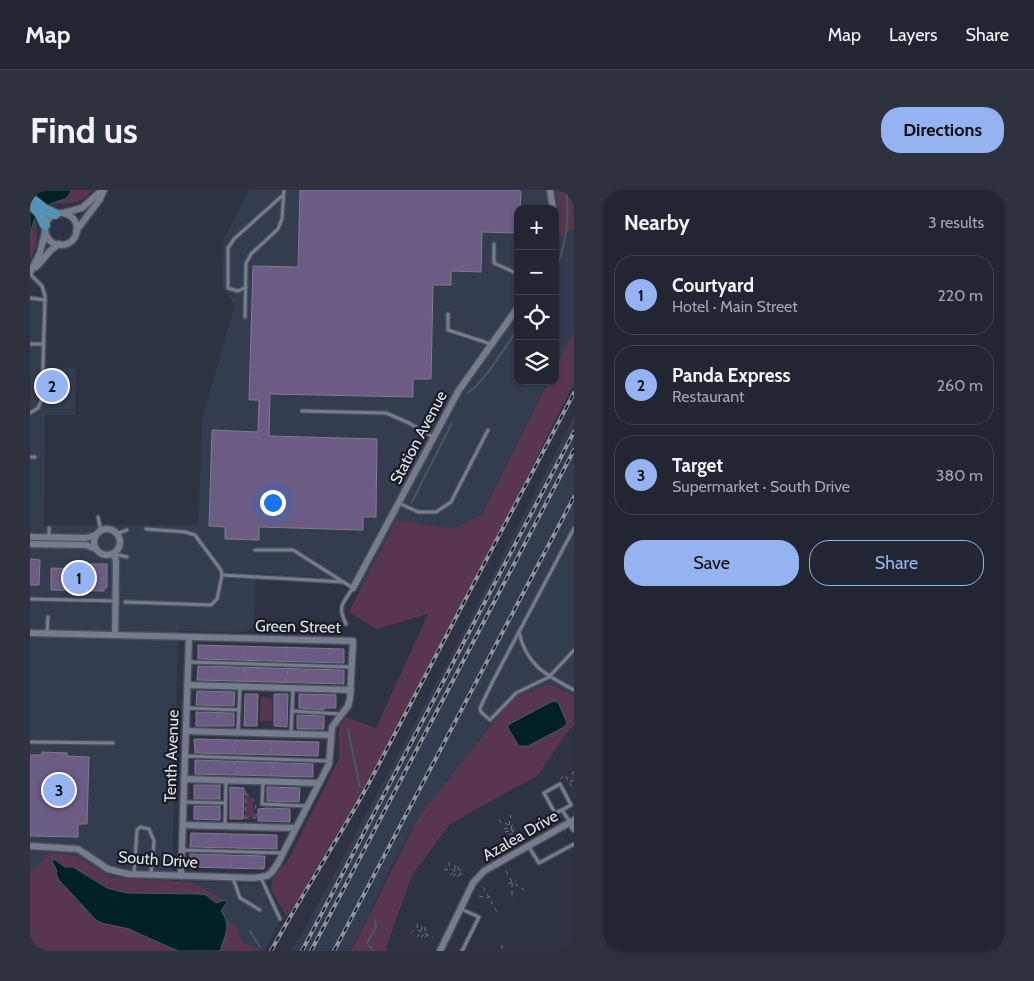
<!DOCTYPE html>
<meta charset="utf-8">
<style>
body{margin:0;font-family:Cabin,sans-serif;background:#2e323e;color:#f1f3f6}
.controls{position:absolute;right:15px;top:15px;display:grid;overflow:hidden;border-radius:10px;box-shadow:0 1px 4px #0004}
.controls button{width:45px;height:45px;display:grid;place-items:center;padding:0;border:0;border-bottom:1px solid #3f434d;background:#222632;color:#f1f3f6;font:25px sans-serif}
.you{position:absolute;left:242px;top:312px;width:18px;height:18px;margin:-12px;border:4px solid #fff;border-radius:50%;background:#1a73e8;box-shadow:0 0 0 8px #1a73e833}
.badge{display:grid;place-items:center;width:32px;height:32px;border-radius:50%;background:#95b2f1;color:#111;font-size:16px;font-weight:700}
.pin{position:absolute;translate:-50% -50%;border:2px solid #fff;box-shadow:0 1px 5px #0006}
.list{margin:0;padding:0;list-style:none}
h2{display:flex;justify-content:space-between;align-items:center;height:65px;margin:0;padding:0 20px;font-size:21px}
h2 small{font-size:16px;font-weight:400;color:#a2a5ac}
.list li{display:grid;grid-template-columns:32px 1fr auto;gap:15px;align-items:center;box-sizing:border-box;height:80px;margin:0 10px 10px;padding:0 10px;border:1px solid #3f434d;border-radius:20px}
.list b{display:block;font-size:19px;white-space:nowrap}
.list p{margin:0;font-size:16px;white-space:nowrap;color:#a2a5ac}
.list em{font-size:16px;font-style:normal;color:#a2a5ac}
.actions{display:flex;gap:10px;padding:15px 20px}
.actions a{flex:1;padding:11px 0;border:1px solid #95b2f1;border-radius:20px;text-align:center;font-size:18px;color:#95b2f1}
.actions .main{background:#95b2f1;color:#111}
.icon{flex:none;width:28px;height:28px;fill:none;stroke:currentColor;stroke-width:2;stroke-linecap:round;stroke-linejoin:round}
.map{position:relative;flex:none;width:544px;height:761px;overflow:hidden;border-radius:20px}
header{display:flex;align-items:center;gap:30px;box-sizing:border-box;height:70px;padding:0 25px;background:#222632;border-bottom:1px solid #3f434d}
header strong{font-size:24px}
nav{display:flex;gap:28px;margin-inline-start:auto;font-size:18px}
.intro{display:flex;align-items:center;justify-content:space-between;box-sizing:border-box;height:120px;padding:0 30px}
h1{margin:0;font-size:35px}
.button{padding:12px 22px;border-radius:20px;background:#95b2f1;color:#111;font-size:18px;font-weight:700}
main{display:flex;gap:30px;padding:0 30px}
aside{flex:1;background:#222632;border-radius:20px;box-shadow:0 1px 4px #0004}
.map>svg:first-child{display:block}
</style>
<header>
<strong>Map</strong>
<nav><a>Map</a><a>Layers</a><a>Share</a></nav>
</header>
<div class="intro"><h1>Find us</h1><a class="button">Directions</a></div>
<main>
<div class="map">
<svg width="544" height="761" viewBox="0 0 544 761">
<rect width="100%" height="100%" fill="#2d3342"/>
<g fill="#343c50" fill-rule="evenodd">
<path d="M219 0H544V193L423 428 288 387 226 383 224 438 214 442 148 441 142 691 230 694 249 732 235 761H79L0 753V108L18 109 16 178 46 179 45 225H15L14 335H168L172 230 205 115 192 97 193 51ZM488 19H525V191H488Z"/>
<polygon points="544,227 544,506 520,494 388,628 359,681 322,761 260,761 272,744 435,439"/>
</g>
<g fill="#583650">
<path d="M42 0H62C53 15 35 14 20 13L36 9Z"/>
<polygon points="527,0 544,0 544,37 529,48"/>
<path d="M5 29C8 43 8 57 0 69V50Z"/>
<polygon points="544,141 544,193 476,329 334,598 257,727 241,700 242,690 253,675 256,674 309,569 309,536 316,527 346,538 398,424 346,439 319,422 366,330 423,339 452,325 519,191 525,191 525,178"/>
<polygon points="520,494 544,506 544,536 539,539 508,585 420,634 382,685 356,758 358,761 321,761 388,628 485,506"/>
<polygon points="231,507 242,508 242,531 230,531"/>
<polygon points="216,605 223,611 225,628 216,627"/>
<polygon points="18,663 46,666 83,688 160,692 195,710 186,713 182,708 169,704 97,703 77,698 43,677 35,678 22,671 27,681 72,733 99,739 148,761 0,761 0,680 8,677"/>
<polygon points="197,730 205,735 213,753 233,761 190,761 197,738"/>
</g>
<g fill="#002123" stroke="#435b5f">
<path d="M10 0H42L36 9C21 12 6 20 2 37 1 41 1 45 0 50V14Z"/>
<polygon points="524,511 528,512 537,533 534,537 498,556 489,556 478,538 478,535 521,512"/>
<path d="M24 669 35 677H43L77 698 97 703 169 704 176 705 186 713 195 710 197 712 191 721C202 737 195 744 190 761H148L99 739 72 733 66 730 29 690 26 684 27 681 22 671Z"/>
</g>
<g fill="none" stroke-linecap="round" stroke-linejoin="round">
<g stroke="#435b5f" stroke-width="2">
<path d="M525 82C536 54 540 30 536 0"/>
<path d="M437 203C452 196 476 155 488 139"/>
<polyline points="382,312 422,233"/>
<polyline points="318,540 330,597"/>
<polyline points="220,741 230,757"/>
<polyline points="343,761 337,753 346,737 345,729"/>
</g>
</g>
<g fill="#6b5c84" stroke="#817b8d">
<polygon points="270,0 489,0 491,2 490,19 488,19 488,43 452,42 451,82 421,81 421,95 403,95 401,189 383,189 383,207 240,204 239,246 347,249 346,327 333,327 333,340 229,337 229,350 195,349 195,337 179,336 182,240 228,242 229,210 219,210 223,76 268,77"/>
<polygon points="0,369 10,370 9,395 0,395"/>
<polygon points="49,374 77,374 77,398 74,398 74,401 21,400 21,378 49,379"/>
<polygon points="168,455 314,459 314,473 168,469"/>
<polygon points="168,476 314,480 314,494 167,490"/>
<polygon points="167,501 205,502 204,516 166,515"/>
<polygon points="215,504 228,504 227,536 214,536"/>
<polygon points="244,504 258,504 257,537 244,536"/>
<polygon points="269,504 306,505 306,518 294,518 294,520 269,518"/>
<polygon points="166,522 204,523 204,536 166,536"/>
<polygon points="267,525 294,526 294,539 267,539"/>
<polygon points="164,549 289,552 288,566 165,563"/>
<polygon points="12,562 37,563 37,566 59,567 57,634 48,634 48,647 0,646 0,565 12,565"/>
<polygon points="165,570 283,574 283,587 165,584"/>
<rect x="164" y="595" width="26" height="14"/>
<polygon points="200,597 214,598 213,629 200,629"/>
<polygon points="237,597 270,598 269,612 237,611"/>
<polygon points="164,616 190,616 190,630 164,629"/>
<polygon points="237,618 260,619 260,632 228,631 228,619"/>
<polygon points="161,643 247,645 247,659 160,657"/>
<polygon points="160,664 235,666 234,679 160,677"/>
</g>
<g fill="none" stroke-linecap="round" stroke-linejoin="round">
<defs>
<g id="service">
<polyline points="464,54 464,73 488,84"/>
<polyline points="0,84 12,96 15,106 12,209 8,218 0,223"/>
<polyline points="216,97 208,101 198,98 198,58 204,49 253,5"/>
<polyline points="0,108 15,110"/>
<polyline points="418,124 418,140 461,154"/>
<polyline points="215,127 216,73 221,64 248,39 252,29 254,0"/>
<polyline points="0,154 14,154"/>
<polyline points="272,221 356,223 379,233 403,247"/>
<polyline points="0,267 5,267"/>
<polyline points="369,313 388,322 406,322 421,312 458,240"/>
<polyline points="68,327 71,341"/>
<polyline points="544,338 463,491 450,518 451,522 460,530 486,503 519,487 544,460"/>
<polyline points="116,339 155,342 165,345 191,380 192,385 314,392"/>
<polyline points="86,344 97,340"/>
<polyline points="19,348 19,338"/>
<path d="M225 360H263L323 398C313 413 307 416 316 434"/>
<polyline points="84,364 97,367"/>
<polyline points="0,409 85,411"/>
<polyline points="95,412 181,415 187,409 192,385"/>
<path d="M489 442C496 475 516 485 544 500"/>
<polyline points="17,443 18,427"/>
<polyline points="158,472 321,477"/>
<polyline points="157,518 209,520"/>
<polyline points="262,521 311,524"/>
<polyline points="208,542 210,497"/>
<polyline points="261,543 263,499"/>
<polyline points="0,552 83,553"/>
<polyline points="156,566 299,571"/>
<polyline points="233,592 232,614 276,616"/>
<polyline points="154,612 195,613"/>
<polyline points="532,620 541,615 530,594 514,603 525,623 532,620 540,632"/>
<polyline points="195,636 196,590"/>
<polyline points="499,657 509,673 544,654"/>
<polyline points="153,660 253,663"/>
<polyline points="104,684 107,640 110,637 119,639 124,651 121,684"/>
<polyline points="203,688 210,708 230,720"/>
<polyline points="231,688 250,729"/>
<polyline points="431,719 449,727 432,761"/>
</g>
<g id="minor">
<polyline points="520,0 523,19"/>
<polyline points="33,23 52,18 72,0"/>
<circle cx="31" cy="39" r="16"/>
<polyline points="46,41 70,9 74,0"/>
<polyline points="6,77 21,60 29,54"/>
<polyline points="0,83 10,63 15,42"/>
<circle cx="77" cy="352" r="13"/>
<polyline points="0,347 56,348 66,345"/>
<polyline points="0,354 56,355 66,359"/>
<polyline points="84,363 86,372 85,445"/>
<polyline points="323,398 429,200 488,117"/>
<polyline points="0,443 323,451 320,508 318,516 302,537 299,574 248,673 242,682 237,686 224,688 98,684 78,679 48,659 0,656"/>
<polyline points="157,495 321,500"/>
<polyline points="156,541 301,545"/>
<polyline points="154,589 289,593"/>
<polyline points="540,632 544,639"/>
<polyline points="153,635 265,638"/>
<polyline points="151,686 159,447"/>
<polyline points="410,761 443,693 454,681 544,630"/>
</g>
<g id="trunk">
<polyline points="0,8 14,19 25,24"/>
<polyline points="3,16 10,24 15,35"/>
</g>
</defs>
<use href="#service" stroke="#4a4f5b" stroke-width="5.5"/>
<use href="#minor" stroke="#4a4f5b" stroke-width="9"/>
<use href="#trunk" stroke="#4a4f5b" stroke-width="12"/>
<g stroke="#717683" stroke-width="1" stroke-dasharray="4 4" stroke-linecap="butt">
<polyline points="256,456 257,469"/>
<polyline points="213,468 215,455"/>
<polyline points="214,478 215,491"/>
<polyline points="256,492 258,479"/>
<polyline points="240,550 242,563"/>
<polyline points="204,562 206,549"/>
<polyline points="205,571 206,585"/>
<polyline points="544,582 542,583 544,587"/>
<polyline points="241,586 243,575"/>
<polyline points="530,589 535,585 544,600"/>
<polyline points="540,592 544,589"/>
<path d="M215 604C228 609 226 619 226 631"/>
<polyline points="215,628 226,628"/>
<polyline points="215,629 216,600"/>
<polyline points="469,630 471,633 473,632 479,635 487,650"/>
<polyline points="479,635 480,628 481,628 480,625"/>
<polyline points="474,639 477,638 481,639 482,635 485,633"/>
<polyline points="475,642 478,641 483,642 484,638 487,636"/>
<polyline points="479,644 484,644 486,641"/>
<polyline points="200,656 202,644"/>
<polyline points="200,665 201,680"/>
<polyline points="419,672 420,678"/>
<polyline points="414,680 421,679 435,686"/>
<polyline points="476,681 482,692 493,699 495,702"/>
<polyline points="420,685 425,681 425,675"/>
<polyline points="423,686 428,682 428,675"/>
<polyline points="427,687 431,684 430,679"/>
<polyline points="482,693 482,705 484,709"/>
<polyline points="478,694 486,690"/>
<polyline points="453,697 467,722"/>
<polyline points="449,706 456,708 463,705"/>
<polyline points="387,734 388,740"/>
<polyline points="381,743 384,740 388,740 403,748"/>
<polyline points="387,747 391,742 392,736"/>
<polyline points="391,747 395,744 395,737"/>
<polyline points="395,747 398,745 399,741"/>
<polyline points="472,755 472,761"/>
</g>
<use href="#service" stroke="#757c8d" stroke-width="3"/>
<use href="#minor" stroke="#757c8d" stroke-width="6"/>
<use href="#trunk" stroke="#5492b6" stroke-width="10"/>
<defs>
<g id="rail">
<path d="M241 761C272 704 308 650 339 593L544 203"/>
<polyline points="272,761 544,242"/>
<polyline points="281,761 544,260"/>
<polyline points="304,761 544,307"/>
</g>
</defs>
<use href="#rail" stroke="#8f94a0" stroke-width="4"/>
<use href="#rail" stroke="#181b22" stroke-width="2" stroke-dasharray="5.5" stroke-linecap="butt"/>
</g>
<g text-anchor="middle" stroke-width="4.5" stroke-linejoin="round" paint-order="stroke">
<g font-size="16" fill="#dee2ec" stroke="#181b22">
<text transform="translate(388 247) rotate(-62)" y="6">Station Avenue</text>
<text transform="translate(268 436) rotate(1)" y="6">Green Street</text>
<text transform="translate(141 566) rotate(-88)" y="6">Tenth Avenue</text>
<text transform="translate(490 645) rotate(-30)" y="6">Azalea Drive</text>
<text transform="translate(128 669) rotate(4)" y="6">South Drive</text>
</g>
</g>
</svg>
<div class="controls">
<button>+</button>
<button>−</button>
<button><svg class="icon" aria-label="locate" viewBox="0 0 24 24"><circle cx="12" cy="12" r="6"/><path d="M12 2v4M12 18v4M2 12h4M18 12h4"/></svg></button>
<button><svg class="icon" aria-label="layers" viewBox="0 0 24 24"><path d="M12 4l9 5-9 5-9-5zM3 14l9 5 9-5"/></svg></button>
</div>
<div class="you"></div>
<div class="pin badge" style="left:49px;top:388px">1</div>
<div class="pin badge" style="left:22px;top:196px">2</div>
<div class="pin badge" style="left:29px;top:600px">3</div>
</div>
<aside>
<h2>Nearby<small>3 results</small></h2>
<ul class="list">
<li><span class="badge">1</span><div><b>Courtyard</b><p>Hotel · Main Street</p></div><em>220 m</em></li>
<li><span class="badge">2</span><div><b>Panda Express</b><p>Restaurant</p></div><em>260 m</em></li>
<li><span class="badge">3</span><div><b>Target</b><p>Supermarket · South Drive</p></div><em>380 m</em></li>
</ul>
<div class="actions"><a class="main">Save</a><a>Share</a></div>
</aside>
</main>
